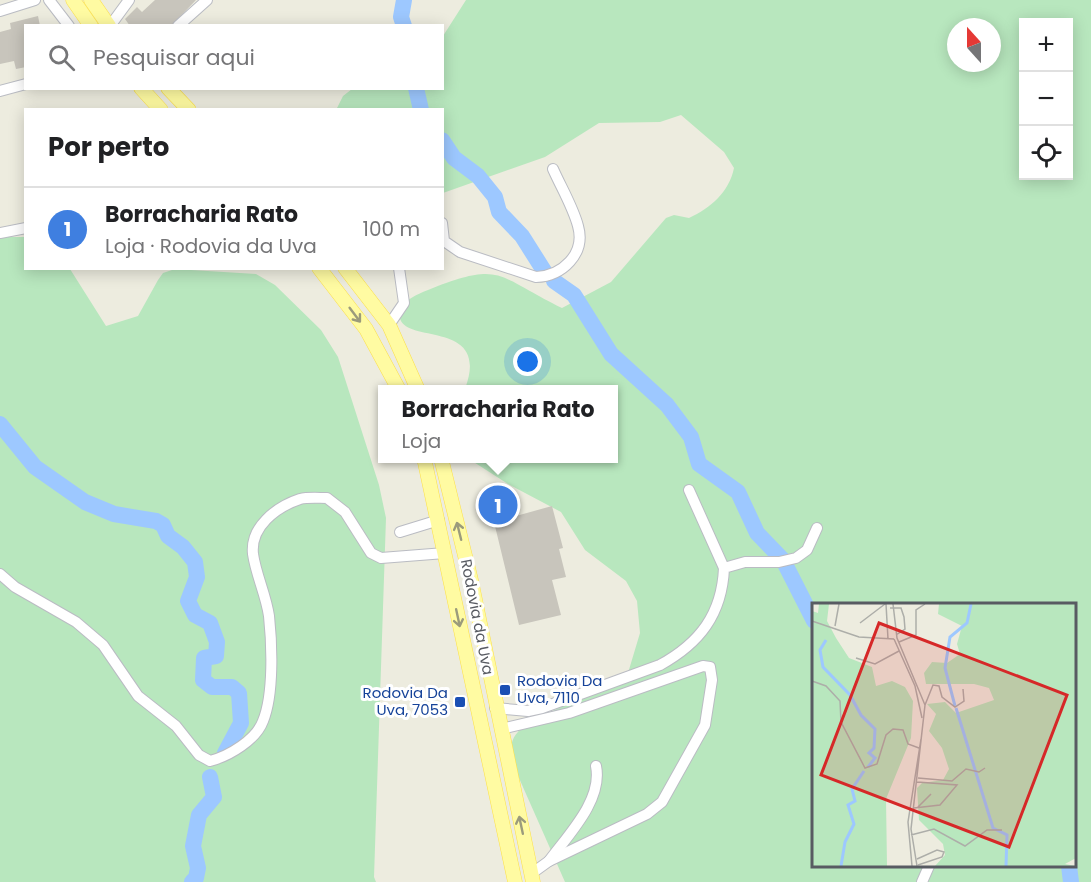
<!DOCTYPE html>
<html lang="pt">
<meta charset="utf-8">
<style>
body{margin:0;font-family:Poppins,sans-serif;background:#f2f2f2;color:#202124}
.controls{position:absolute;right:18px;top:18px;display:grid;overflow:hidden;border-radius:0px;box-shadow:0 3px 15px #0003}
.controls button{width:54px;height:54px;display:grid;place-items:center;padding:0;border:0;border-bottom:2px solid #e0e0e0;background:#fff;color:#202124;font:30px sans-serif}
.compass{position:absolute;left:947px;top:18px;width:54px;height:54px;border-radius:50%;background:#fff;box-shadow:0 3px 15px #0003;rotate:339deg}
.you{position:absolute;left:528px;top:362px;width:21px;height:21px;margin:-15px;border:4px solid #fff;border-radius:50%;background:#1a73e8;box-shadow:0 0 0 9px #1a73e833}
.badge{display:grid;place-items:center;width:39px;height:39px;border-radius:50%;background:#f8461a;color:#fff;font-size:20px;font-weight:700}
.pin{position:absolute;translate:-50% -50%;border:3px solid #fff;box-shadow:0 2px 6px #0006}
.popup{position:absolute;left:378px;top:385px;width:240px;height:78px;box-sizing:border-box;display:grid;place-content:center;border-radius:0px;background:#fff;filter:drop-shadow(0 2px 4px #0005);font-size:20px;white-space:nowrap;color:#757577}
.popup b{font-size:22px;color:#202124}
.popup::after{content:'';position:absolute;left:50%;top:100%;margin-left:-12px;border:12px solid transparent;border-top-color:#fff}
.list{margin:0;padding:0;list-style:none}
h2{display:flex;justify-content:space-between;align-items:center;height:78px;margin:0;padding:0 24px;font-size:26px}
h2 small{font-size:20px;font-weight:400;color:#757577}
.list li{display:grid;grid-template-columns:39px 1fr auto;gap:18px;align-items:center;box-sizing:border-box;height:84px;padding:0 24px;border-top:2px solid #e0e0e0}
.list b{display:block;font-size:22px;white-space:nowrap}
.list p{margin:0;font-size:20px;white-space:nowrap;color:#757577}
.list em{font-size:20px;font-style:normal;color:#757577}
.icon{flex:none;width:33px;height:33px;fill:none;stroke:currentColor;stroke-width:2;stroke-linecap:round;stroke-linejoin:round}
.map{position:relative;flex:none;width:1091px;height:882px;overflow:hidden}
.search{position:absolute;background:#fff;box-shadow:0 3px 15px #0003;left:24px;top:24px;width:420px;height:66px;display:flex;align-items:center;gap:15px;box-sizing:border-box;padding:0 21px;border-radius:0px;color:#757577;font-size:22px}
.panel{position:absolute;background:#fff;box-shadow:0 3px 15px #0003;left:24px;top:108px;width:420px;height:162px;border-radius:0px}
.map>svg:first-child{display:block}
</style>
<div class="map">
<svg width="1091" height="882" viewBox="0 0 1091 882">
<rect width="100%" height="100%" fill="#edecdf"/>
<g fill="#b8e7be" fill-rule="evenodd">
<path d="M466 0H1091V882H565L511 760C510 742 512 735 527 724L628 673 640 633 637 601 626 581 585 550 561 512 508 484 469 459 614 458V390L465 389C493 314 392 349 400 311 403 300 418 294 428 290 503 260 496 276 562 308L611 282 666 218 674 215 689 218C711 208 729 192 734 168L724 152 681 115 660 122 599 123 545 157 443 193 442 110H336L343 96 352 89 442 88 443 36ZM1024 22H1068V176H1024ZM956 27H992V63H956ZM814 604H1074V866H814Z"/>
<polygon points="0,237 25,237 26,268 70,269 106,326 138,316 158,280 163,273 175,269 256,274 275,285 321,330 338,357 379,485 386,518 374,877 376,882 0,882"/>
</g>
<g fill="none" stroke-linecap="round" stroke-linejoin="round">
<g stroke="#9dc8ff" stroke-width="16">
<polyline points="404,0 401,17 404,26"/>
<polyline points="416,88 421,110"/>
<polyline points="442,140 454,158 478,176 495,197 499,212 522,236 546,274"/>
<polyline points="554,281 574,295 611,354 667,405 691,437 699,464 738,492 757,533 783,560 814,621"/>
<polyline points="0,424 35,467 85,502 114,514 156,521 163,525 168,536 183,547 195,562 197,577 188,601 195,615 210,623 217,642 216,656 204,658 203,680 212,687 232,687 239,693 241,723 225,753"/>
<polyline points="1069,866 1071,882"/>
<polyline points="192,882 196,878 198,868 193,846 199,815 214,797 210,777"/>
</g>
</g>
<g fill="#c8c5bc">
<polygon points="155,0 196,0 171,26 130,26 125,19 137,7 142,12"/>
<polygon points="38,16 40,26 26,26 26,67 16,69 14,61 0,64 0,32 11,29 10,23"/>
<polygon points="552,506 563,548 559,549 566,577 552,580 561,615 519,625 494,522"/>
</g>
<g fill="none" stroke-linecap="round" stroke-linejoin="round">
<defs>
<g id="minor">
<polyline points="49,0 69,26"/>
<polyline points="0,11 35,0"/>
<polyline points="110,26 129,0"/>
<polyline points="178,26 207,0"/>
<polyline points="0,91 26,84"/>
<path d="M442 223 444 241 460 252 536 277C562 276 586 254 578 226 573 207 561 187 553 169"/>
<polyline points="0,233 26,228"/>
<polyline points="389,325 404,303 399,268"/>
<polyline points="689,490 724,568"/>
<polyline points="400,532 439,520"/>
<path d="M0 574 15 587 76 622 103 645 138 696 176 726 199 755 210 761C229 756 256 740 263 721 274 694 272 644 269 616 266 595 256 575 253 554 250 527 276 507 300 499 308 497 318 498 327 498L345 512 371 553 381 558 445 553"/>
<path d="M495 708 528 711 542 708 660 665C700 643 722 614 724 568L745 562H779L796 558 807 550 817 528"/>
<polyline points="501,729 569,713 703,666 710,667 712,680 705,725 662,802 647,814 549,861 531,874"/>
<path d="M549 861C568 835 603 800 596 766"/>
<polyline points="922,882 929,866"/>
</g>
<g id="major">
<polyline points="73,0 91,26"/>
<polyline points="91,0 109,26"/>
<polyline points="141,88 161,110"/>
<polyline points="168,88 189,110"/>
<polyline points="319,268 366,329 399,390"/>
<polyline points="345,268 389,325 418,390"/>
<polyline points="424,458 515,882"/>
<polyline points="441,458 471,580 533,882"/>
</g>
</defs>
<use href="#minor" stroke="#babcc3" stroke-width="12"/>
<use href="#major" stroke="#fde048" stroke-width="15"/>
<use href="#minor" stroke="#fff" stroke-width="10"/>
<use href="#major" stroke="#fffba2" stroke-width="14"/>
</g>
<defs><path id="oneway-shaft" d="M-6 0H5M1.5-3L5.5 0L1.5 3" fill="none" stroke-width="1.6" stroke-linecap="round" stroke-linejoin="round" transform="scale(1.5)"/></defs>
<g stroke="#9b9b7c">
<use href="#oneway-shaft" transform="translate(355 315) rotate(53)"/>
<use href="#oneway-shaft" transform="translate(459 531) rotate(-104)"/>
<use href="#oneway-shaft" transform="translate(458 618) rotate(78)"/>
<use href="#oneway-shaft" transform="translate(521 825) rotate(-102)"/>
</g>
<g fill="#1a4fb4" stroke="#fff" stroke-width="2">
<rect x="499" y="684" width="12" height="12" rx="3"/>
<rect x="454" y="696" width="12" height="12" rx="3"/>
</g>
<g text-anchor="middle" stroke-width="6" stroke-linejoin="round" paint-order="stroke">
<g font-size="15" fill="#585b62" stroke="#fff">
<text transform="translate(477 617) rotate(79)" y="5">Rodovia da Uva</text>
</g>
<g font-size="15" fill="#164399" stroke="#fff" text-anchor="start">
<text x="517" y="686">Rodovia Da<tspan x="517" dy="17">Uva, 7110</tspan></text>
<text x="448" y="698" text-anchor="end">Rodovia Da<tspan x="448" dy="17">Uva, 7053</tspan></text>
</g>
</g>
<g transform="translate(812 603)">
<rect width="264" height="264" fill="#edecdf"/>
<path d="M7 1H17L15 18 24 35 37 55 60 64 64 83 80 78 93 84 101 98 99 135 74 196 75 263H0V8L6 10ZM127 1H264V255L253 261 263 263H123L133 252 131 241 107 217 105 185 110 180 131 177 137 166 130 145 117 128 124 111 115 101 133 99 144 110 182 97 177 85 162 81H114L112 70 120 59 135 60 148 51 145 41 150 23 126 11Z" fill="#b8e7be"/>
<path fill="none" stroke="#9dc8ff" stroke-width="3" d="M14 37 8 47 11 64 38 92 49 112 63 126 62 145 57 150 63 155 56 164M143 103 133 65 138 34 155 20 159 1M144 105 181 225 195 232 194 263M29 263 33 239 42 221 36 202 43 198 40 186 52 168"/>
<path fill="none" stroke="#adaea9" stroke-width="1.5" d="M74 1 76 36M81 1 85 35 113 102 99 226 105 263M78 5H89L92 14 93 26 84 32M0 18 47 34 82 36M48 20 73 1M23 23 27 1M82 36 103 83 110 115M87 39 104 32V7L113 1M44 55 63 61 87 48M0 78 14 83 28 98 29 119 53 165 65 161 74 132 81 126 91 127 96 141 107 145M113 102 121 82 127 83 130 94 143 104 152 98 151 86M106 175 140 178 154 166 167 169 173 165M106 204 119 191M102 205 128 202 145 182 105 179M99 232 122 226 153 243 175 227H190M105 256 125 247 132 249 130 254 106 262M100 263 96 219 109 136"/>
<path fill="#d62828" fill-opacity="0.15" stroke="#d62828" stroke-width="3" d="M67 20 255 92 197 244 9 172Z"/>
<rect width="264" height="264" fill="none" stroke="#585b62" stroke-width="3"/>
</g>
</svg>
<div class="controls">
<button>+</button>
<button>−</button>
<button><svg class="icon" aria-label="locate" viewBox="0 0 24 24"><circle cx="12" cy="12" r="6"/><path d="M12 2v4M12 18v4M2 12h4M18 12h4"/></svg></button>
</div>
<svg class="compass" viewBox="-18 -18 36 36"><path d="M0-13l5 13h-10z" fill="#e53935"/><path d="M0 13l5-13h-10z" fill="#757577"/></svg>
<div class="you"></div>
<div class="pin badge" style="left:498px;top:505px;background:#3f7fe0">1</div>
<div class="popup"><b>Borracharia Rato</b>Loja</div>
<div class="search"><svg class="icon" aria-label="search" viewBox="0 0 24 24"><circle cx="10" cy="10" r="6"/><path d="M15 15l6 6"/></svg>Pesquisar aqui</div>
<section class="panel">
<h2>Por perto<small></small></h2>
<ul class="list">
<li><span class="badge" style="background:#3f7fe0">1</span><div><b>Borracharia Rato</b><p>Loja · Rodovia da Uva</p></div><em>100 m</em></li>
</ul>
</section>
</div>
